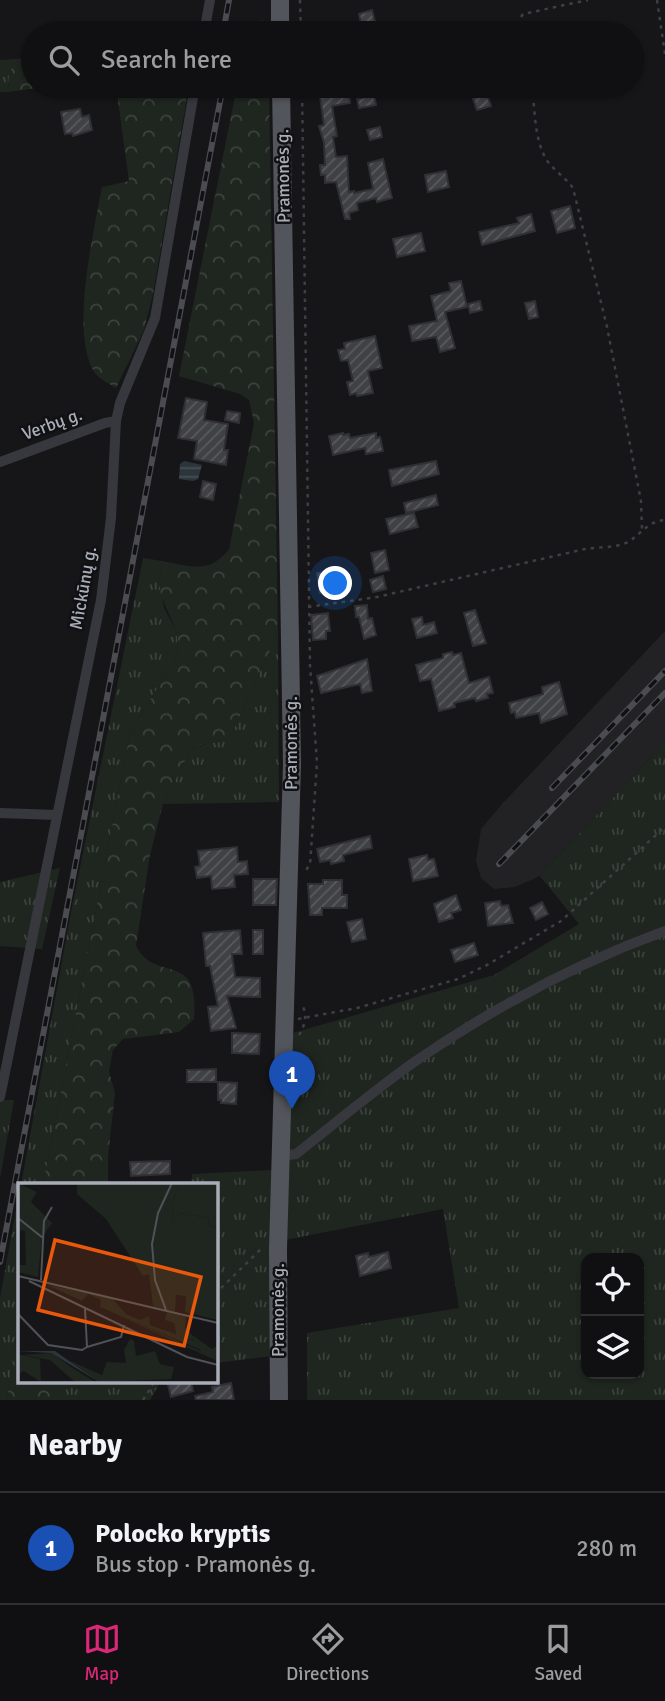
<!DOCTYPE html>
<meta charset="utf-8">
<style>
body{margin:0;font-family:Signika,sans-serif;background:#1e1e20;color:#f1f3f6}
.controls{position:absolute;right:21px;bottom:21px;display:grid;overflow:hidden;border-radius:14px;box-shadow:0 2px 5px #0004}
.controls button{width:63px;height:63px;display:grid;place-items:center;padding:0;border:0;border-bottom:2px solid #303032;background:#101012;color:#f1f3f6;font:35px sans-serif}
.you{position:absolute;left:336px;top:584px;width:24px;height:24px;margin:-18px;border:5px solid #fff;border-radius:50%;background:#1a73e8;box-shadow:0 0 0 10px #1a73e833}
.badge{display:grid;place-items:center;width:46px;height:46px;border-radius:50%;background:#db2777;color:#fff;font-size:23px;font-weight:700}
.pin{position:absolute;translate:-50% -58px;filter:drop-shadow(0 2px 4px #0008)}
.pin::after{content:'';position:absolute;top:37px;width:24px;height:21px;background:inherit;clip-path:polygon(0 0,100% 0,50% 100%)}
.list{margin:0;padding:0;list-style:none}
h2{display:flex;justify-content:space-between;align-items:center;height:91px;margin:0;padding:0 28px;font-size:30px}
h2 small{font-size:23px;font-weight:400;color:#9c9d9f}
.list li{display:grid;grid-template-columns:46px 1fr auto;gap:21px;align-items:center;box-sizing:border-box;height:112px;padding:0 28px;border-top:2px solid #303032}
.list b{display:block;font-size:26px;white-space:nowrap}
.list p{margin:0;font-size:23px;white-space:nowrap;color:#9c9d9f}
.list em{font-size:23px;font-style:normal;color:#9c9d9f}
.icon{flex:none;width:38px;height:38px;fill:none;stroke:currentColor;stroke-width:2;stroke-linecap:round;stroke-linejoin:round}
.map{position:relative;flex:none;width:665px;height:1400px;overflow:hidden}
.search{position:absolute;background:#101012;box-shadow:0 2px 5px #0004;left:21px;right:21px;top:21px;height:77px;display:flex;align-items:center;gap:18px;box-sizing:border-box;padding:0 24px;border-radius:38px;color:#9c9d9f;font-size:26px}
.sheet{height:203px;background:#101012}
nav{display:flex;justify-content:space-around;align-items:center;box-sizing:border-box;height:98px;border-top:2px solid #303032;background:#101012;font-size:19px;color:#9c9d9f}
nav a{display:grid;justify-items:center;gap:4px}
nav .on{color:#db2777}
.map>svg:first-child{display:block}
</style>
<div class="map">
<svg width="665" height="1400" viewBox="0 0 665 1400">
<defs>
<pattern id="grass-tufts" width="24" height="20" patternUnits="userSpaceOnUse" patternTransform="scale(1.75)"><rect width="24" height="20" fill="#1e261f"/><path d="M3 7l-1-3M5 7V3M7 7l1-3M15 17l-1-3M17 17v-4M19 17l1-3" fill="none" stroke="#3c433d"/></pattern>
<pattern id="forest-crowns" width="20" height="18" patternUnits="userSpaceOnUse" patternTransform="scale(1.75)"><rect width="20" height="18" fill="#1e261f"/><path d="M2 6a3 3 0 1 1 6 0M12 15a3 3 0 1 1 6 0" fill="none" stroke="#3c433d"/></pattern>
<pattern id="water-rules" width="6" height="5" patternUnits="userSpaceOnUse" patternTransform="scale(1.75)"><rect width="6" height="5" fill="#2c353c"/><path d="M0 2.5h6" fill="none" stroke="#485056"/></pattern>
<pattern id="building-hatch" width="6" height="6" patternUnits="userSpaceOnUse" patternTransform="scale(1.75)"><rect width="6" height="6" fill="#404145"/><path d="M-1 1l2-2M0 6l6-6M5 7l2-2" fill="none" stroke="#595a5e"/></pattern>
</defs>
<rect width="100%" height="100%" fill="#161618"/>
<polygon fill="#222225" points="665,631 665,742 540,876 515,887 494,889 481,878 476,861 481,829 502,804"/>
<g fill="url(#grass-tufts)" fill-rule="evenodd">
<polygon points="16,59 9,75 8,92 0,92 0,60"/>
<polygon points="143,558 162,561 159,581 164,608 176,630 178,645 174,661 130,733 43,1185 21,1185 72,907"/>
<path d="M278 633 279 802 163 804 191 749C208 742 218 744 233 731Z"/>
<path d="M665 742V1400H307V1333L459 1308 443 1209 285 1240 293 1033 494 975 579 924 540 876ZM586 1258H639V1374H586Z"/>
<polygon points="60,868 42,949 0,946 0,882"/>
<polygon points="0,1100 14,1100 0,1178"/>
<polygon points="272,1170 271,1356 215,1363 215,1185 191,1185 192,1174"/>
<polygon points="19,1193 19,1316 7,1400 0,1400 0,1298"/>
<polygon points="58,1381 161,1381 150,1400 58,1400"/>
</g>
<g fill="url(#forest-crowns)">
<polygon points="262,20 268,23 268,33 247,33 254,24"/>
<polygon points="201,21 199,33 141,33"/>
<polygon points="33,56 33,86 53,86 8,92 9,75 15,60 12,60"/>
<path d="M116 86H189L153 294 144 330 116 388C110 384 99 379 95 373 69 335 94 231 102 187L129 181Z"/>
<path d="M237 86H269L278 633 233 731 221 742 200 745 191 749 163 804 150 855 136 946C156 985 200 948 194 1019L179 1032 123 1039 113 1050 109 1071 115 1093 108 1157V1185H43L130 733 174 661 178 645 176 630 161 596 159 581 162 561C190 566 209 575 229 549L254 423 249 400 240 394 179 376Z"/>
<polygon points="19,1316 19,1381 58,1381 58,1400 7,1400"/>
</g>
<polygon fill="url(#water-rules)" points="184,461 202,465 198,479 193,481 179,479 180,464"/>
<g fill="url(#building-hatch)" stroke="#303034" stroke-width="2">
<polygon points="372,10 378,33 363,33 359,14"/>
<polygon points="348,86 350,103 332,106 337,136 333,137 336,157 347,156 349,192 354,191 354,193 373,189 368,163 383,159 392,198 377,202 376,198 357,203 358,210 349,213 350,219 345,219 336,182 325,183 325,175 321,175 320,165 325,165 324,143 319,126 324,125 319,89"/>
<polygon points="486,91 491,106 477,110 472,96"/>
<polygon points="374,95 376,105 359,108 357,99"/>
<polygon points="80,109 82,117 89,115 92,130 73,136 72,133 65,134 61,112"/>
<polygon points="380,127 382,137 370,140 367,130"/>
<polygon points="446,171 449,187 428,192 425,175"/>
<polygon points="570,206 575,228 557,233 551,211"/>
<polygon points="531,214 535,231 482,245 479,232 519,223 517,218"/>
<polygon points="421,233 425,251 397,257 393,239"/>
<polygon points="461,281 467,307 445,312 455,348 440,352 436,337 412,341 409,326 437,321 431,296 451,291 449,283"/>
<polygon points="480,301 482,310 470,313 468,304"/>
<polygon points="535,301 538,317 529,319 525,303"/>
<polygon points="375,336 382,368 368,371 373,393 357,396 356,393 350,395 347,382 353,381 348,360 341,361 338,350 345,349 344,343"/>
<polygon points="186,398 207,402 204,420 228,424 224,450 228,450 226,465 194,459 197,441 178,438"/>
<polygon points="227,411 240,413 239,423 225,420"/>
<polygon points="343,433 343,435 349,434 350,438 376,433 376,438 380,437 383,451 366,454 365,448 333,455 329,436"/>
<polygon points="436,461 439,474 392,486 389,470"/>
<polygon points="203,481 216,484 213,500 200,497"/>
<polygon points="436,495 438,505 406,513 404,503"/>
<polygon points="414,513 418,527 390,534 386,519"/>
<polygon points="385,550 389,570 375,573 371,553"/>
<polygon points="331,571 332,577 340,576 342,589 320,593 317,573"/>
<polygon points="383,576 386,589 373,592 370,580"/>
<polygon points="367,605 368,619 372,618 376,635 364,639 359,617 356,617 355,606"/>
<polygon points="475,610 486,643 473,646 464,613"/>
<polygon points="328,613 330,631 326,631 326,639 313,640 311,615"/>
<polygon points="422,617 423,625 434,622 437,633 417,638 412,619"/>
<polygon points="452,652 453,655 461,653 469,683 489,677 493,693 487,694 488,698 476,701 475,698 454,703 455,707 439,711 431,679 420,681 416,665 443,658 443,654"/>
<polygon points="367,659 372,691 362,693 360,684 321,693 317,676"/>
<polygon points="559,682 567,714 541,723 539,713 516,718 515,712 511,713 509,703 543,694 542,687"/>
<polygon points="370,836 372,848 343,855 344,861 331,864 330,860 320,862 317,849"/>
<polygon points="237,847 238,862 247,861 248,874 234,875 235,887 212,889 211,876 197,878 195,867 200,866 198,851"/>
<polygon points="427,855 428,860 434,859 438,876 413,881 409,859"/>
<polygon points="253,879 277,879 276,905 253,905"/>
<polygon points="323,880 342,880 342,895 347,895 347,908 322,908 322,915 310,915 308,884 323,884"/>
<polygon points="456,895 461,910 451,913 453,918 439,922 434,904"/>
<polygon points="500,901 501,906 508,905 513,923 488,926 485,903"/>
<polygon points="542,902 548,914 536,920 530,908"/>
<polygon points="362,919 366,939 352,942 347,922"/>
<polygon points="240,930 242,954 232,954 235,977 260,978 260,997 227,996 236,1028 211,1031 208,1007 218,1006 210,966 206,966 203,933"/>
<rect x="253" y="930" width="10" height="24"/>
<polygon points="474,943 478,955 455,962 451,950"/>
<polygon points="232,1033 260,1034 259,1054 232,1053"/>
<polygon points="216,1069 216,1082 187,1082 187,1070"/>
<polygon points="218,1082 237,1083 236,1104 221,1103 221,1100 218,1100"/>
<polygon points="170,1161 170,1174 131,1176 130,1162"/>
<polygon points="388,1252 391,1268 360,1276 356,1256 368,1253 369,1257"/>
<polygon points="176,1381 191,1381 193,1391 171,1397 168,1385 176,1383"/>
<polygon points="231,1383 234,1400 196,1400 195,1396 213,1392 212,1387"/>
</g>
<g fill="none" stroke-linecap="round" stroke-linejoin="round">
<g stroke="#3d3f44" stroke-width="2.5" stroke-dasharray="3.5 5" stroke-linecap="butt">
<polyline points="300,0 301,33"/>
<polyline points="657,0 665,54"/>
<polyline points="522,33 519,20 523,14 588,0"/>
<polyline points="302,86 310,665 317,763 310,865 305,871"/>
<path d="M532 86C535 109 534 138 546 159 553 170 565 177 573 188L607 327 641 501 642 529"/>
<path d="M308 607 377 597 585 549C598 547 613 548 626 543 640 536 647 521 665 520"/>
<polyline points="298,1019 357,1008 458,979 487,965 561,921 665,827"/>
<path d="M299 1035C305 1026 308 1013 301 1003"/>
<polyline points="215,1294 260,1250 264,1249"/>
<polyline points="143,1400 155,1381"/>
</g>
<g stroke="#37383d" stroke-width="10">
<polyline points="204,33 210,0"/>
<polyline points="0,462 105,423 116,421"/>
<polyline points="0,813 57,815"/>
<polyline points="0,1097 101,600 111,518 116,421 120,403 155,318 195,86"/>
<path d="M281 1156 296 1154C334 1124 371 1093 410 1065 489 1010 575 964 665 931"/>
</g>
<g stroke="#53555c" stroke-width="18">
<polyline points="280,0 280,33"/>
<polyline points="279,1400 278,1249 292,764 281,86"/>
</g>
<defs>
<g id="rail">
<polyline points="223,33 229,0"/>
<polyline points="552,788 665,671"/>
<polyline points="499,864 665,693"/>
<polyline points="0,1262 223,86"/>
</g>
</defs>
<use href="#rail" stroke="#4a4c52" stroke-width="6"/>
<use href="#rail" stroke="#111113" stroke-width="3.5" stroke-dasharray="10" stroke-linecap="butt"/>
</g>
<g text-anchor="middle" stroke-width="5" stroke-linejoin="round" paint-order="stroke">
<g font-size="18" fill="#a8adb8" stroke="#111113">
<text transform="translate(283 176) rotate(-91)" y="6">Pramonės g.</text>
<text transform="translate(52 424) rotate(-20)" y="6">Verbų g.</text>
<text transform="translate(83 588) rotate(-80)" y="6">Mickūnų g.</text>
<text transform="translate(291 743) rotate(-90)" y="6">Pramonės g.</text>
<text transform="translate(278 1310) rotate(-90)" y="6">Pramonės g.</text>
</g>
</g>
<g transform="translate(18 1183)">
<rect width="200" height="200" fill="#161618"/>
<path d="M0 0 19 9 13 19 34 40 24 54 20 94 0 89V82H8L7 48 0 47ZM78 0H162L154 21 155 38 162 30 190 35 191 43 199 45V137L167 129 168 113 158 112 157 129 135 123 131 91 125 93 88 36 59 11V1ZM82 124 183 168 176 157 159 154 156 140 147 137 149 129 168 134 167 145 174 152 194 166 199 163V178ZM33 170 53 184 77 199H57L32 177 5 172Z" fill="#1e261f"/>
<path d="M162 0H199V45L191 43 190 35 162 30 155 38 154 21ZM29 102 93 114 108 131 122 137 131 133 132 142 177 158 183 167 82 124 83 117 70 111 64 118ZM112 156 116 158 118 173 137 168 142 181 156 184 153 196 81 199 50 177 84 192 89 179 108 180 106 167ZM0 171 22 176 23 199 6 188 0 191Z" fill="#1e261f"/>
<path d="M0 168H37L81 199 33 170Z" fill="#2c353c"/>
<path fill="none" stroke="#505258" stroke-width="2" d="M0 35 25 55M0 93 200 140M23 97 26 38 34 24M11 98 169 174 200 182M148 127 137 97 134 61 140 30 154 0M0 131 30 162 64 167 69 164 67 126M69 164 103 154 106 142"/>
<path fill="#e8590c" fill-opacity="0.15" stroke="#e8590c" stroke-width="3.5" d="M37 57 183 94 166 163 20 127Z"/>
<rect width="200" height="200" fill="none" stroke="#a8adb8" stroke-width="3.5"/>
</g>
</svg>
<div class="controls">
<button><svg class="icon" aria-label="locate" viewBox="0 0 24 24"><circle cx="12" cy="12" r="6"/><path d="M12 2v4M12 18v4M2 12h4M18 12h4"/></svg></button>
<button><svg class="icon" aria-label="layers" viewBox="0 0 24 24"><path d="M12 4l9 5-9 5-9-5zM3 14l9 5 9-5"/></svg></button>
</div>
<div class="you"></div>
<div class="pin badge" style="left:292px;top:1109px;background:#1a4fb4">1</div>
<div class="search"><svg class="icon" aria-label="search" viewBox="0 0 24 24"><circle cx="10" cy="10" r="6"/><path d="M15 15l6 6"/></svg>Search here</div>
</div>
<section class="sheet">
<h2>Nearby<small></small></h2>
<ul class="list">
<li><span class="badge" style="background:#1a4fb4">1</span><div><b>Polocko kryptis</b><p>Bus stop · Pramonės g.</p></div><em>280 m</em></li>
</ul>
</section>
<nav>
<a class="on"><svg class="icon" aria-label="map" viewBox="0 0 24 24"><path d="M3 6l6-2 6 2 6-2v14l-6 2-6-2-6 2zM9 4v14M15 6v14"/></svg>Map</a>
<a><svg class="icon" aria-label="directions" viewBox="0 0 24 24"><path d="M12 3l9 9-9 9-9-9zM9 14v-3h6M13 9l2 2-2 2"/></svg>Directions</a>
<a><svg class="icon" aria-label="saved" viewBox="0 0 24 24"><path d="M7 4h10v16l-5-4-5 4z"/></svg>Saved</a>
</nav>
